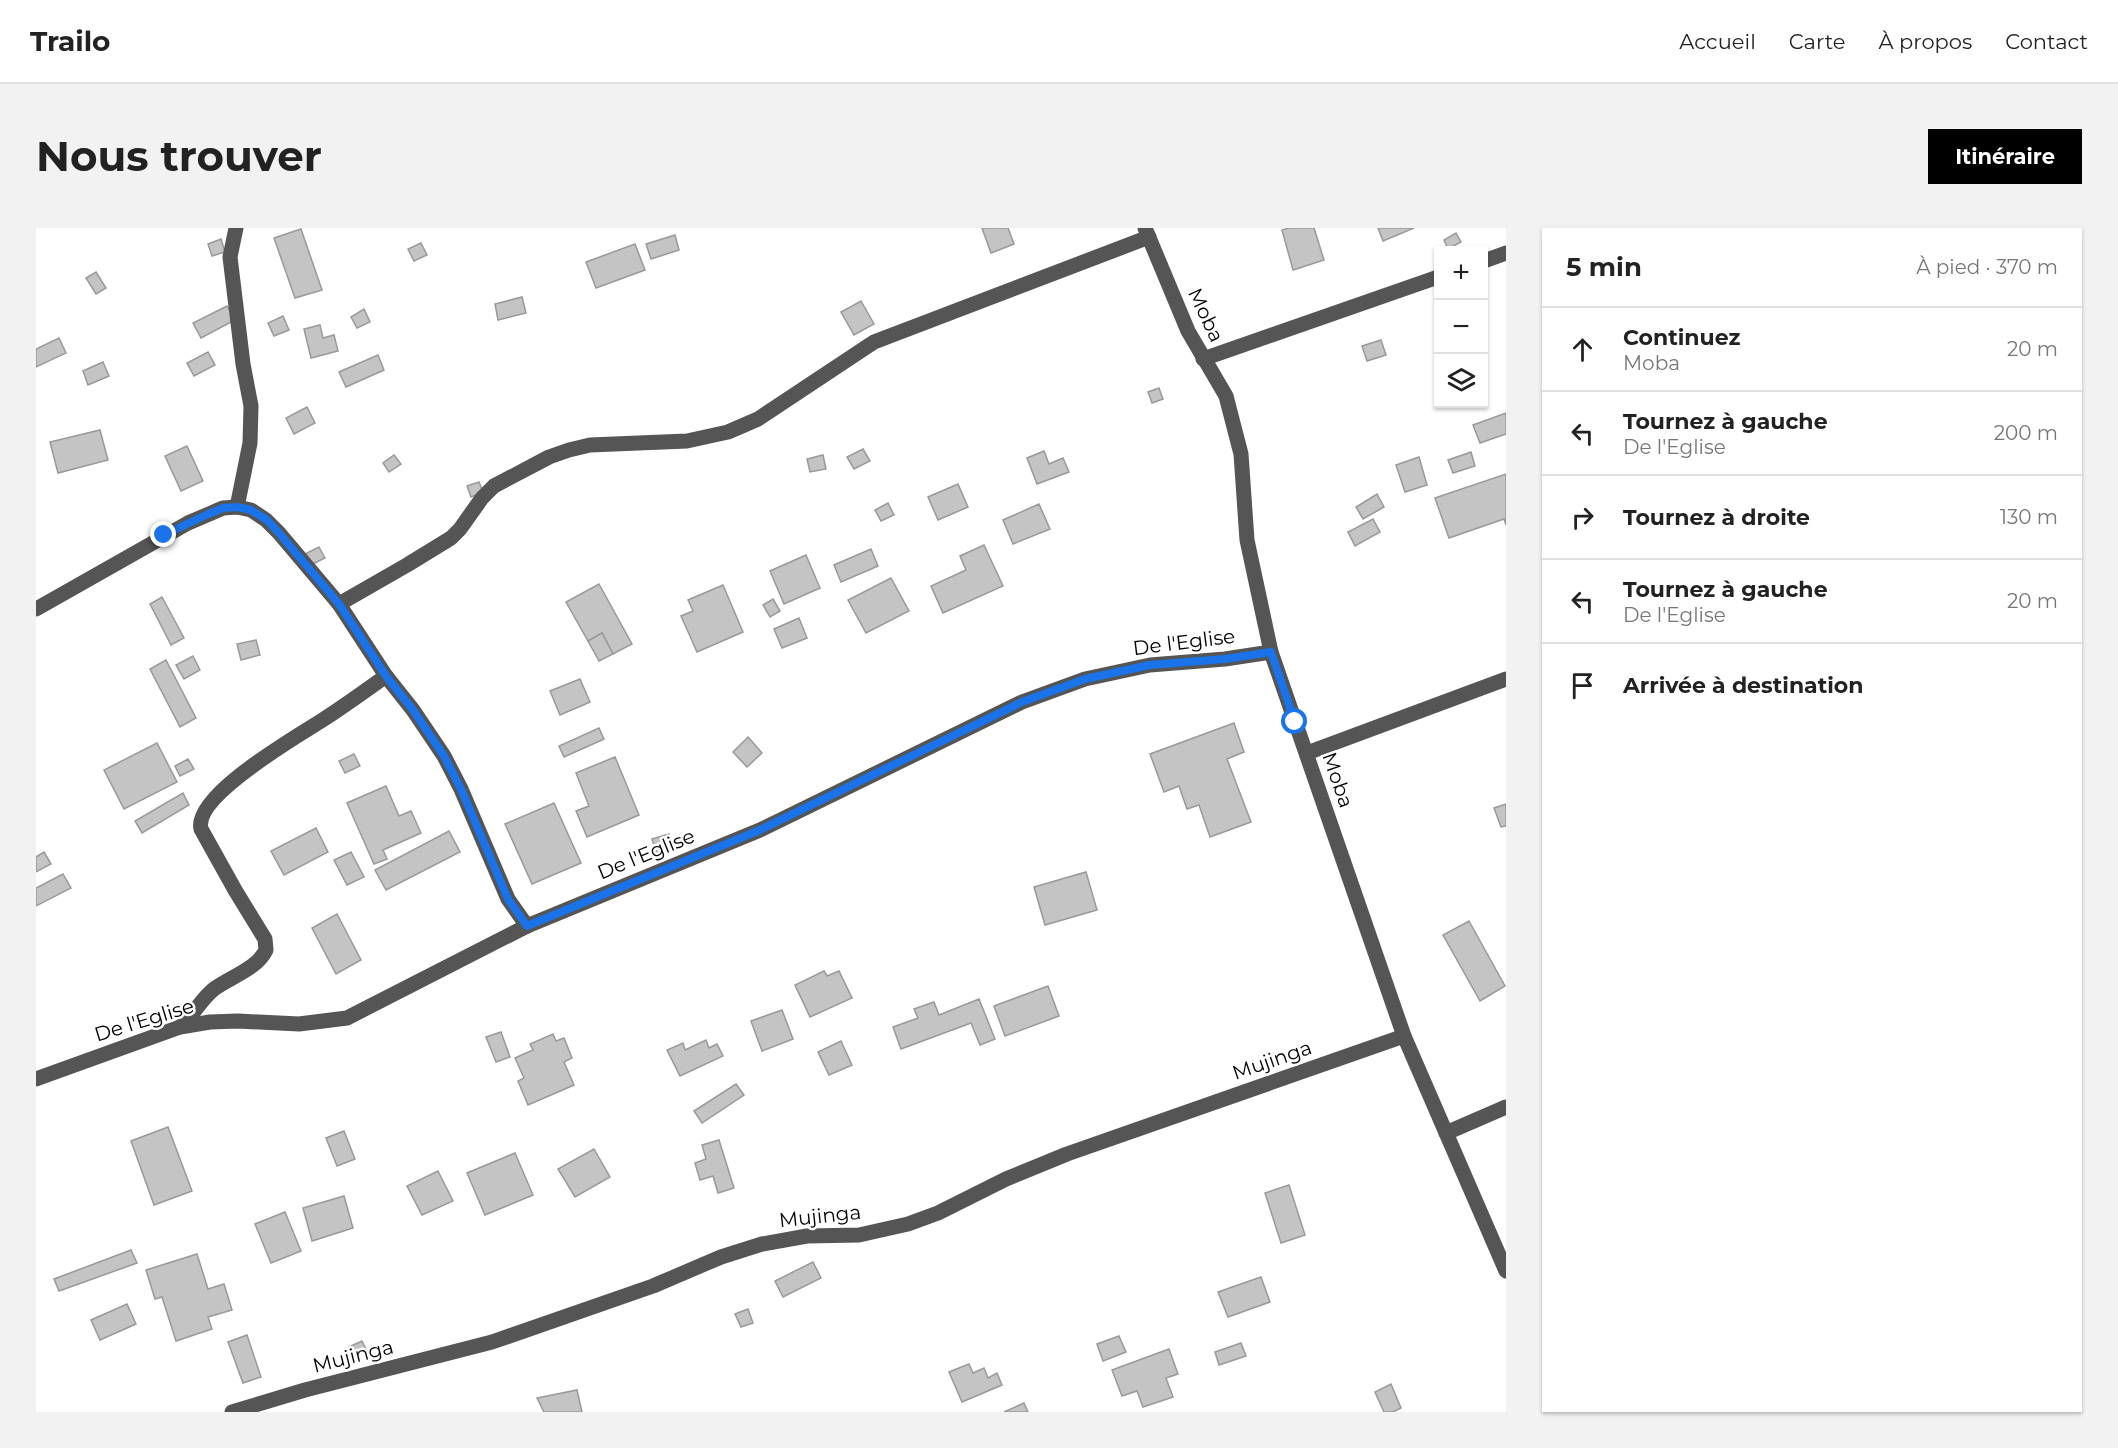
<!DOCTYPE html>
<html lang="fr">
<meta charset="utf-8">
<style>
body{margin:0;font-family:Montserrat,sans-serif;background:#f2f2f2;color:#222}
.controls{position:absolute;right:18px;top:18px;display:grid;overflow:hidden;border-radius:0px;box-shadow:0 2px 4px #0004}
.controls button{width:54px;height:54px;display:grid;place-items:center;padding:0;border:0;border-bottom:2px solid #e0e0e0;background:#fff;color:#222;font:30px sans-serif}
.stop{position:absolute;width:18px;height:18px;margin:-14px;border:4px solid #1a73e8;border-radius:50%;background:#fff}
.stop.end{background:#1a73e8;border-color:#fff;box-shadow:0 2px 6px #0008}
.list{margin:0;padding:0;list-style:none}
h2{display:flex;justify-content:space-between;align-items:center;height:78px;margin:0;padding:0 24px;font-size:26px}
h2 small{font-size:20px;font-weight:400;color:#767676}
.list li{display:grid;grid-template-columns:39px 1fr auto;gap:18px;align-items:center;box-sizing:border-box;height:84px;padding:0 24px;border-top:2px solid #e0e0e0}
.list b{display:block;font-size:22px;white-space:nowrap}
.list p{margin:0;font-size:20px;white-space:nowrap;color:#767676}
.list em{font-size:20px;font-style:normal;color:#767676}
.icon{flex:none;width:33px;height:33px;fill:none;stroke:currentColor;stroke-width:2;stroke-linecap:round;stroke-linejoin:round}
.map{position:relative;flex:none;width:1470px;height:1184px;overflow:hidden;border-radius:0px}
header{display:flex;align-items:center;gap:36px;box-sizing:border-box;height:84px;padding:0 30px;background:#fff;border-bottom:2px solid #e0e0e0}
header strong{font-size:28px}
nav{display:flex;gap:33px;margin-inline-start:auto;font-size:21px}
.intro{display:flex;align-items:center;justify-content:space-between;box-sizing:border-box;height:144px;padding:0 36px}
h1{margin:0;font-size:42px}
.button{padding:15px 27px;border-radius:0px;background:#000;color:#fff;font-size:21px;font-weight:700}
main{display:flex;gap:36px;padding:0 36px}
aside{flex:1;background:#fff;border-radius:0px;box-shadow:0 2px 4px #0004}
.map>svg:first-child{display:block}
</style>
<header>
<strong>Trailo</strong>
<nav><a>Accueil</a><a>Carte</a><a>À propos</a><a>Contact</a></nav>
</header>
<div class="intro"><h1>Nous trouver</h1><a class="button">Itinéraire</a></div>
<main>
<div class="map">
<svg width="1470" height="1184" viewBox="0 0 1470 1184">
<rect width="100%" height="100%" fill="#fff"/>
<g fill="#c4c4c4" stroke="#999" stroke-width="1.5">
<polygon points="946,0 972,0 978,16 955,25"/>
<polygon points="1253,0 1278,0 1288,32 1257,42 1246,2"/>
<polygon points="1342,0 1378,0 1347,13"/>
<polygon points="265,1 286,62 259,70 238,10"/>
<polygon points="1420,5 1425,14 1412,21 1408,12"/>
<polygon points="639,7 643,22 615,31 610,16"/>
<polygon points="185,11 189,24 176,28 172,16"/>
<polygon points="385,15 391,27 378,33 372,21"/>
<polygon points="599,16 609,42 560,60 550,34"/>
<polygon points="60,44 70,60 60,66 50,50"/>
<polygon points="486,69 490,85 462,92 459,76"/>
<polygon points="825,73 838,96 818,107 805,84"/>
<polygon points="191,78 199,92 165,110 157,95"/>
<polygon points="328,81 334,94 321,100 315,89"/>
<polygon points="247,88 253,102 238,108 232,95"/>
<polygon points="284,97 287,110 298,107 302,123 275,130 268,101"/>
<polygon points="23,110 30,125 0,139 0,121"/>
<polygon points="1345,112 1350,127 1331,133 1326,118"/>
<polygon points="172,124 179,137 158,148 151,135"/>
<polygon points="342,127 348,142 310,159 303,144"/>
<polygon points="67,134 73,148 52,157 47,143"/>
<polygon points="1123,160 1127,171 1116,175 1112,164"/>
<polygon points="271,179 279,195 258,206 250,190"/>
<polygon points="1470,185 1470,206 1444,215 1437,197"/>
<polygon points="64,202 72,232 22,245 14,214"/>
<polygon points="151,218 167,253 145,263 129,228"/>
<polygon points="827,221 834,233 818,241 811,229"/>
<polygon points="1008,223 1013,236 1027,230 1033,244 1001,256 991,230"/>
<polygon points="1435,224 1439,238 1417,245 1412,232"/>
<polygon points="358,227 365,236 353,244 347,235"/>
<polygon points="787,227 790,241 774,244 771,231"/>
<polygon points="1383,229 1391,257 1369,264 1360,237"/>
<polygon points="1470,246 1470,297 1468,291 1413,310 1399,270"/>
<polygon points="443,254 447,264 435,269 431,258"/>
<polygon points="922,256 932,279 902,292 892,269"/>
<polygon points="1341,266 1348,279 1327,291 1320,279"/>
<polygon points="852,275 858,287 845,293 839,282"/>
<polygon points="1003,276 1014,301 977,316 967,292"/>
<polygon points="1337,291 1344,304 1319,318 1312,304"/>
<polygon points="948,317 967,358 907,385 895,358 930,342 924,328"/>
<polygon points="283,319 289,330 275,337 269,326"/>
<polygon points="835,321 842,338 805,354 798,337"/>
<polygon points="770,327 784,360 748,376 734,343"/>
<polygon points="855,350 873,383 830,405 812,372"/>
<polygon points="563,356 596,416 577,426 566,405 552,413 530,374"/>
<polygon points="687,357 707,404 661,424 645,388 657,383 652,372"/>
<polygon points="126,369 148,410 135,417 114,376"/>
<polygon points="737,371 744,383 734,389 727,377"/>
<polygon points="763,390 771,410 746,420 738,401"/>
<polygon points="566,405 577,426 563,433 552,413"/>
<polygon points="220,412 224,427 205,432 201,416"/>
<polygon points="157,428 164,442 148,451 140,437"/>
<polygon points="130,432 160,490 144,499 114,441"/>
<polygon points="544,451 554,474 524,487 514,463"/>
<polygon points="1198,495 1208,524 1191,531 1215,594 1174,609 1163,577 1151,581 1143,558 1128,564 1114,526"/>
<polygon points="563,500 568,511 528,529 523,518"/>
<polygon points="712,509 726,525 711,539 697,524"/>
<polygon points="121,515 141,554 88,581 68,542"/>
<polygon points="318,526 324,538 309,545 303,533"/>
<polygon points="579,529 603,587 551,609 540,583 553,578 540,545"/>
<polygon points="152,531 158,541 144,548 139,538"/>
<polygon points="350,558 363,588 375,583 385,605 347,622 351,631 338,636 311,575"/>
<polygon points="147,565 153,577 106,605 99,593"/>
<polygon points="518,575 545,635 496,656 469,596"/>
<polygon points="1470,576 1470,598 1465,599 1458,580"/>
<polygon points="280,600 292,624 248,647 235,623"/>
<polygon points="413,603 424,624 350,662 339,642"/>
<polygon points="633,606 638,621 621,627 616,611"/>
<polygon points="8,624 15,636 0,644 0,629"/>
<polygon points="315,624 328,649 311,657 298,632"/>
<polygon points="1050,644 1061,682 1009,697 998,659"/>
<polygon points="27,646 35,660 0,678 0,660"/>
<polygon points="301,686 325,732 300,746 276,700"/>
<polygon points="1433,693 1469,758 1444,773 1407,707"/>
<polygon points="788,743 791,748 803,743 816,770 774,789 759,757"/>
<polygon points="1012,758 1023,788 969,808 958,778"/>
<polygon points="943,771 959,811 944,817 935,795 865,821 857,799 882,790 878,781 898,774 903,787"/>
<polygon points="746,782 757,811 726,823 715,793"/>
<polygon points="465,804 474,829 460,834 450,809"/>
<polygon points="517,806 520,813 528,810 536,830 528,834 538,857 492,877 482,853 488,850 479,830 497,822 494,816"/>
<polygon points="670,812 673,820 681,816 687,828 644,848 631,822 647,815 649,822"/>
<polygon points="805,813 816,837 793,847 782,824"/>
<polygon points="700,856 708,867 666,895 658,883"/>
<polygon points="132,899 156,963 118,977 95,913"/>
<polygon points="308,903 319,931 301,938 290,910"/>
<polygon points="683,912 698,960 682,965 677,948 664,952 659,935 670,931 666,917"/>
<polygon points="558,921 574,949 539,969 522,941"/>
<polygon points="479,925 497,967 449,987 431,945"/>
<polygon points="402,943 417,973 386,987 371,958"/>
<polygon points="1253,957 1269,1007 1245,1015 1229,965"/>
<polygon points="308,968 317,1000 276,1013 267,980"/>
<polygon points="249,984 265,1023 235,1035 219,996"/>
<polygon points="95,1022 101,1035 23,1063 18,1051"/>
<polygon points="161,1026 172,1061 188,1056 196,1082 172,1089 176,1101 140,1113 126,1069 119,1071 110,1042"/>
<polygon points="777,1034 785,1050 747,1069 739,1053"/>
<polygon points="1225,1049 1234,1074 1192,1089 1182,1064"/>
<polygon points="91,1076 100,1096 64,1112 55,1092"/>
<polygon points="712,1081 717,1095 705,1099 699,1086"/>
<polygon points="211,1107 225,1149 207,1155 192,1114"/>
<polygon points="1083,1108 1090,1124 1067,1133 1061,1116"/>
<polygon points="326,1113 331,1123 317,1129 313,1119"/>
<polygon points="1205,1115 1210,1128 1183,1137 1179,1124"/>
<polygon points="1133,1121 1142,1146 1130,1150 1137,1169 1107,1179 1101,1163 1086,1168 1076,1142"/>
<polygon points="933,1136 937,1145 948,1140 952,1150 961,1145 966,1157 926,1174 913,1144"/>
<polygon points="1355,1156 1365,1180 1357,1184 1348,1184 1339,1164"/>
<polygon points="541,1162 546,1184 508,1184 501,1170"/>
<polygon points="988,1175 992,1184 968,1184"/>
</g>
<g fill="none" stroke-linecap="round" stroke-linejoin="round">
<g stroke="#555" stroke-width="15">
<polyline points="200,0 194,29 207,136 215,178 214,215 201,279"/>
<polyline points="1109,0 1152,103 1190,168 1205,226 1211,312 1235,424 1368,808 1470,1043"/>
<polyline points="1448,33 1470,25"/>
<polyline points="1167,131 1402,49"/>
<polyline points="303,376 371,337 415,310 424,301 446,270 458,258 513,229 533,222 554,217 651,213 692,204 722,191 838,114 1113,9"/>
<polyline points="0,381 152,295 187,280 201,279 215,282 230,292 243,305 303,376 350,448 377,482 408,528 425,561 472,671 491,698"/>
<polyline points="1271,525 1470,451"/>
<path d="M144 799C157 788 165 771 178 761 194 749 221 741 230 722L229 711 199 662 165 601C157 568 260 509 285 493 307 479 329 463 350 448"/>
<polyline points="0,851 144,799 174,794 202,793 263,796 311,790 491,698 724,602 986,474 1049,451 1114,437 1189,431 1235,424"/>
<polyline points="1410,905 1470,879"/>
<polyline points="196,1184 269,1162 456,1114 617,1058 685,1029 726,1016 771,1008 823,1007 872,996 902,985 970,951 1031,926 1368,808"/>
</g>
</g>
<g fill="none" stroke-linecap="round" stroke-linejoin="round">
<polyline stroke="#1a73e8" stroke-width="8" points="128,307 170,287 187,280 201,279 215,282 231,292 243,305 303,376 350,448 377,482 408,528 425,561 472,671 491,698 724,602 986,474 1049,451 1114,437 1189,431 1235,424 1259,494"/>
</g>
<g text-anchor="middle" stroke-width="5" stroke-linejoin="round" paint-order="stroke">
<g font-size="20" fill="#000" stroke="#fff">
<text transform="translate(1170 87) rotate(65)" y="7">Moba</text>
<text transform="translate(1148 414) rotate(-7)" y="7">De l'Eglise</text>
<text transform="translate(1302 552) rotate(71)" y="7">Moba</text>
<text transform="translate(610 626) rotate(-22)" y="7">De l'Eglise</text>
<text transform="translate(108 792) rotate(-17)" y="7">De l'Eglise</text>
<text transform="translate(1236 832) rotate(-19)" y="7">Mujinga</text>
<text transform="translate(784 988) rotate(-6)" y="7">Mujinga</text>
<text transform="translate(317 1128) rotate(-14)" y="7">Mujinga</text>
</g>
</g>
</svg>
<div class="controls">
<button>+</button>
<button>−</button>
<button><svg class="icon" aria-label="layers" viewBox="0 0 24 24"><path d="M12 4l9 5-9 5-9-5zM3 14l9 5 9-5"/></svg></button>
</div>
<div class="stop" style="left:1259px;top:494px"></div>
<div class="stop end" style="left:128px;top:307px"></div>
</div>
<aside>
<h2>5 min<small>À pied · 370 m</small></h2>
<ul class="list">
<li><svg class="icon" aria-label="ahead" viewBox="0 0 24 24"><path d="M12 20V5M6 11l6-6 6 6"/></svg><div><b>Continuez</b><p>Moba</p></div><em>20 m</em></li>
<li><svg class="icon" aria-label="left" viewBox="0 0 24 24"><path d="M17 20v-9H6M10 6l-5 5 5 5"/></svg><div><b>Tournez à gauche</b><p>De l'Eglise</p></div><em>200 m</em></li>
<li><svg class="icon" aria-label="right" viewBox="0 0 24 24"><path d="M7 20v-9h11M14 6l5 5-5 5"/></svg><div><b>Tournez à droite</b></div><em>130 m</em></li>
<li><svg class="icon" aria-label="left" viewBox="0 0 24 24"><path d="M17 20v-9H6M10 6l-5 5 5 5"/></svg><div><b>Tournez à gauche</b><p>De l'Eglise</p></div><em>20 m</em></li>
<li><svg class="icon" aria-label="arrive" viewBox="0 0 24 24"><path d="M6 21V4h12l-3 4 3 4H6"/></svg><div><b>Arrivée à destination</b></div></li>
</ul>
</aside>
</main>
